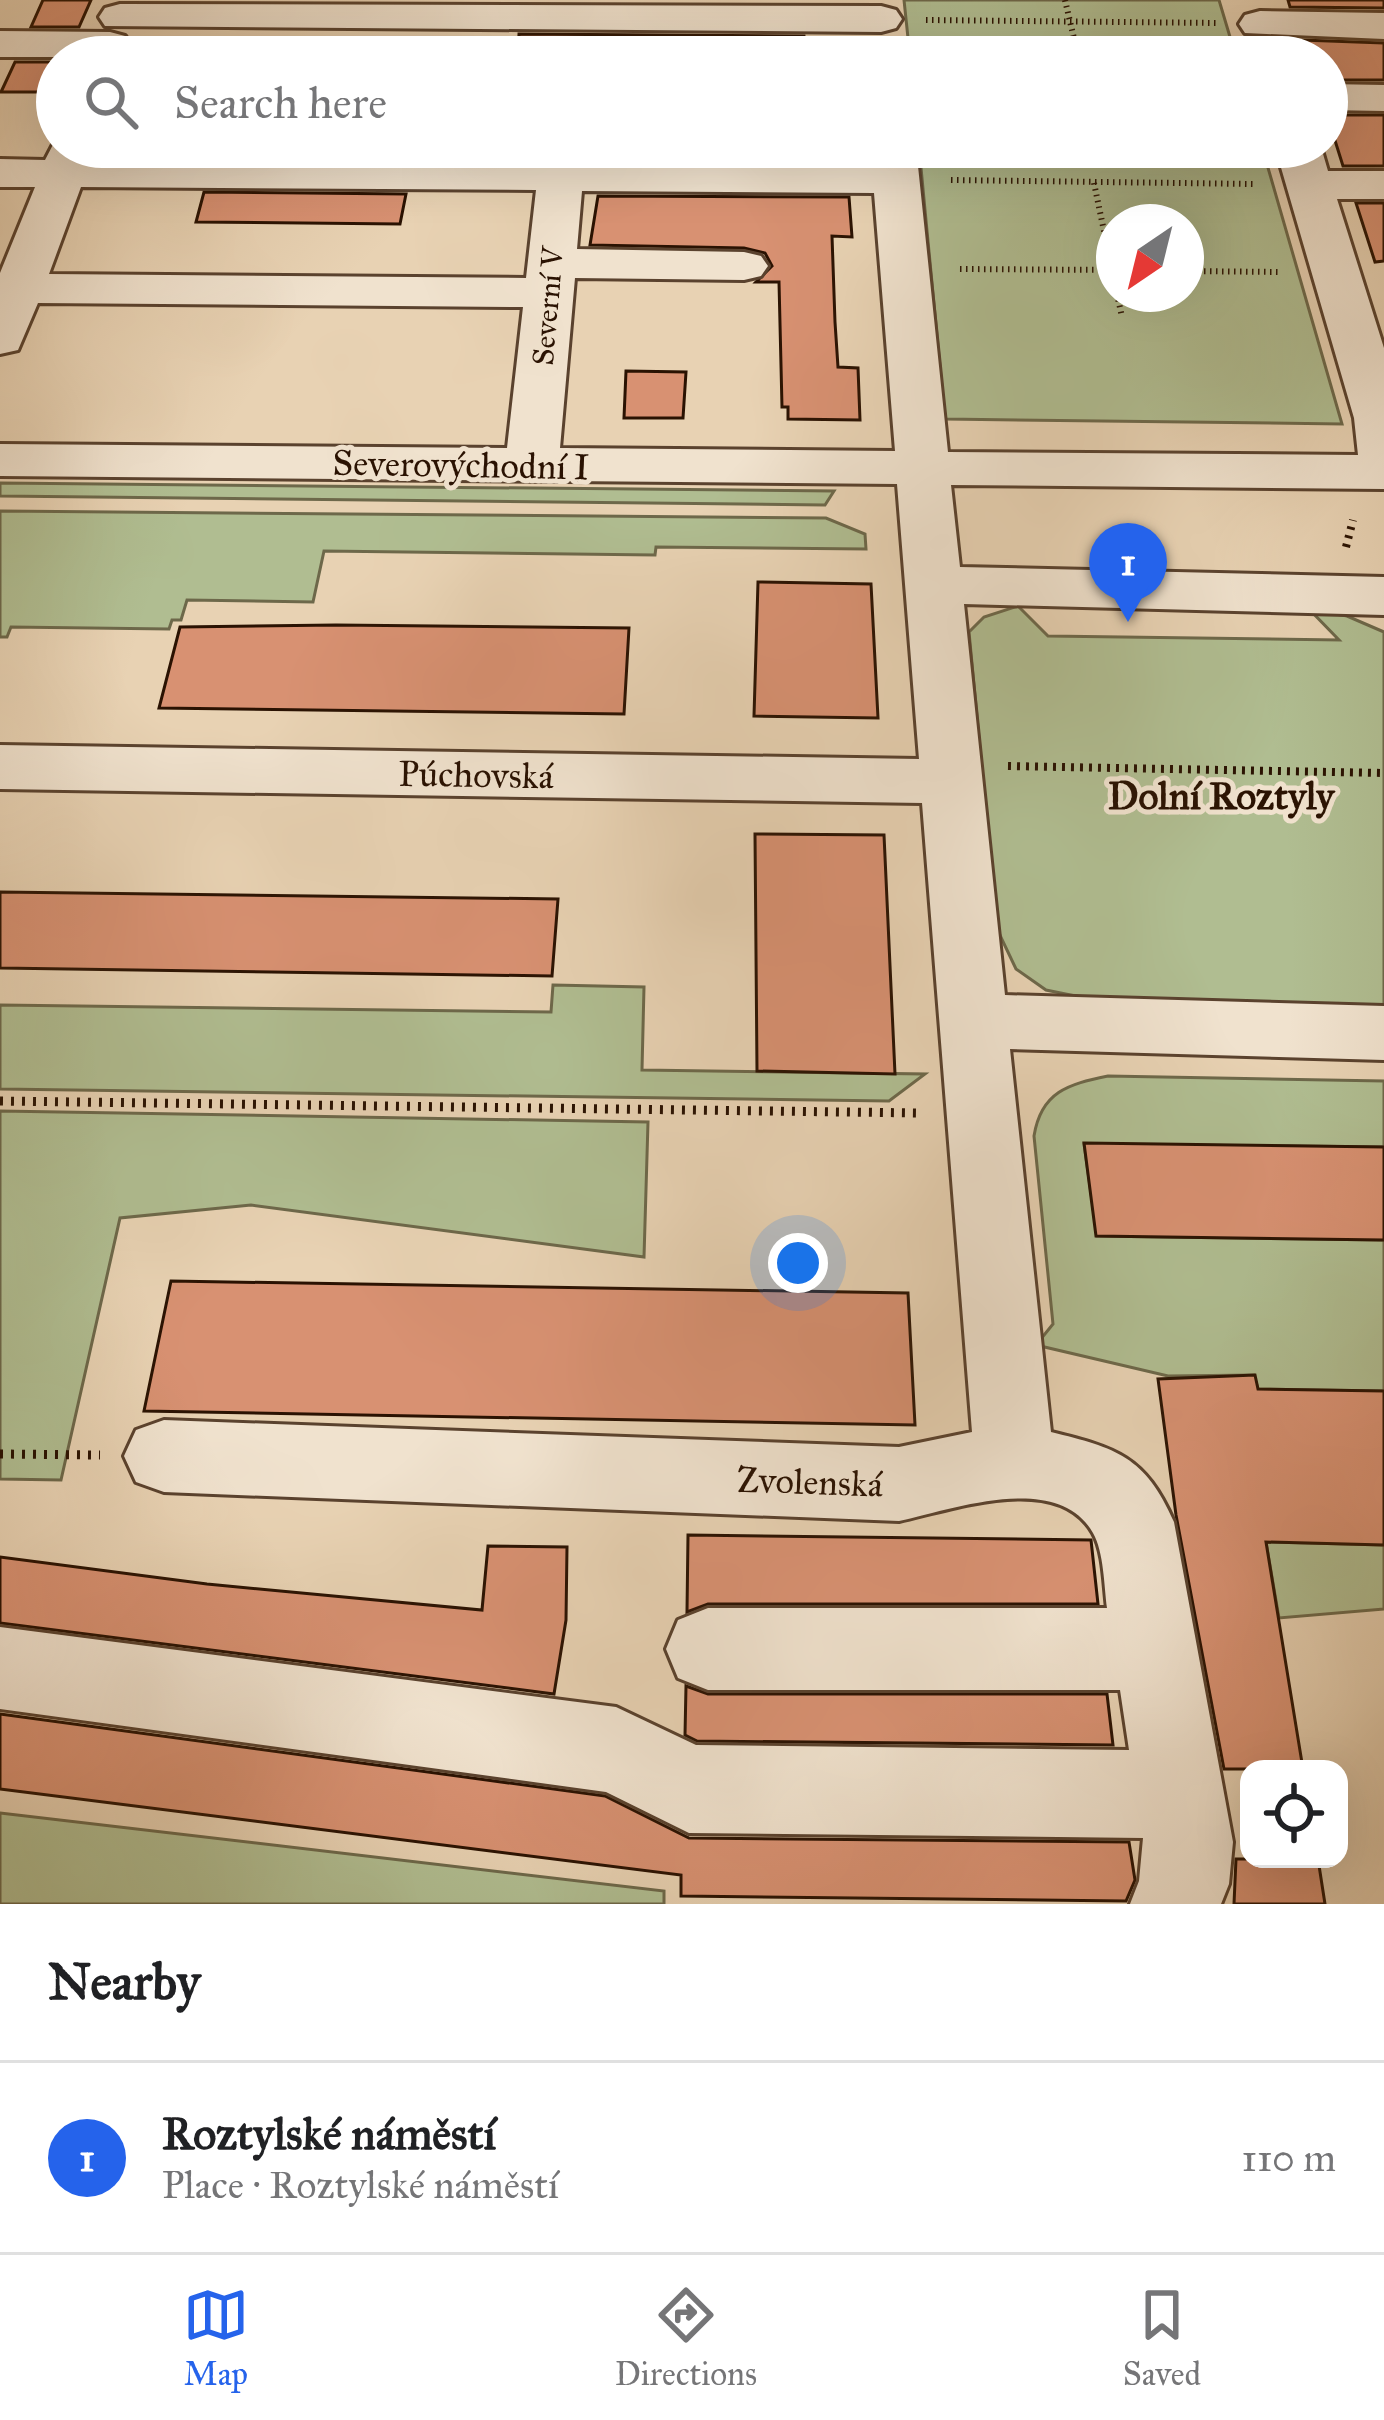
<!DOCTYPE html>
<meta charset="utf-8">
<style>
body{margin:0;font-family:"IM FELL Great Primer",serif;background:#f2f2f2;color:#202124}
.controls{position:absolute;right:36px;bottom:36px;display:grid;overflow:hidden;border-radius:24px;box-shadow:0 12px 48px #0002}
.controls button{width:108px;height:108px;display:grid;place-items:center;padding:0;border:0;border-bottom:3px solid #e0e0e0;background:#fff;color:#202124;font:60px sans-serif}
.compass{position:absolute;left:1096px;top:204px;width:108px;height:108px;border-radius:50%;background:#fff;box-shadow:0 12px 48px #0002;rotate:215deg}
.you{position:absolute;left:798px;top:1263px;width:42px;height:42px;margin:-30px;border:9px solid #fff;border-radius:50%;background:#1a73e8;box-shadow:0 0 0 18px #1a73e833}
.badge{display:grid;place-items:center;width:78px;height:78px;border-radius:50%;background:#2563eb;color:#fff;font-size:39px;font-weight:700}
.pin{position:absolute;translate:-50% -99px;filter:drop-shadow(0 3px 6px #0008)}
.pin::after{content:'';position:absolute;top:63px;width:42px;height:36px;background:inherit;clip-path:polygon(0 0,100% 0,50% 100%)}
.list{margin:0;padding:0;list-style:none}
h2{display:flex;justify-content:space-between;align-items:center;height:156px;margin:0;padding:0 48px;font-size:51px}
h2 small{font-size:39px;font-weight:400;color:#757577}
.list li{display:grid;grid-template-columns:78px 1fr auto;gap:36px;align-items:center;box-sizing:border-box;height:192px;padding:0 48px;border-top:3px solid #e0e0e0}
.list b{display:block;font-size:45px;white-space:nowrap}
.list p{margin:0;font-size:39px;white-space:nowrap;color:#757577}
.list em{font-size:39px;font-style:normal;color:#757577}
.icon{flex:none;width:66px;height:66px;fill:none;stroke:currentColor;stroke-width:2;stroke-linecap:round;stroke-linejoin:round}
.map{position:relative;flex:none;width:1384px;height:1904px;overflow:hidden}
.search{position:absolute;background:#fff;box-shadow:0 12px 48px #0002;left:36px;right:36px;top:36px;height:132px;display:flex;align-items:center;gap:30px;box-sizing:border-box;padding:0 42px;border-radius:66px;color:#757577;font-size:45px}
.sheet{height:348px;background:#fff}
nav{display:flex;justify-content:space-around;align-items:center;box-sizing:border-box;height:168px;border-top:3px solid #e0e0e0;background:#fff;font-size:33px;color:#757577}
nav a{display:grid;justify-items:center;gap:6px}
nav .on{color:#2563eb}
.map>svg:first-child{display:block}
</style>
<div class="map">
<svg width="1384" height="1904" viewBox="0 0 1384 1904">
<rect width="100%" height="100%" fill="#e8d2b3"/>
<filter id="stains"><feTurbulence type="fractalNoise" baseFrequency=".00167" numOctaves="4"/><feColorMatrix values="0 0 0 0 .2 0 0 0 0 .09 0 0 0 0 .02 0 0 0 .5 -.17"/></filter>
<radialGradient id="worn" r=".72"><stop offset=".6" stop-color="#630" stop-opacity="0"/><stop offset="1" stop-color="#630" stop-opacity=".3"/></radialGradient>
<g fill="#b0bd91" stroke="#6d684a" stroke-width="3" fill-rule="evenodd">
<polygon points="904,0 1219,0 1236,57 910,57"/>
<path d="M919 147H1262L1342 424 945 419ZM1114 222H1186V294H1114Z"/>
<polygon points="0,483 834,491 825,505 0,496"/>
<polygon points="0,511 826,518 865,534 866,549 656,547 655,555 324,551 313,602 187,600 181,620 172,620 169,629 11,627 7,637 0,637"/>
<polygon points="1018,606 1048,636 1339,640 1309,609 1347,616 1384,632 1384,1005 1095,1000 1046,990 1016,969 997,929 969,632 984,617"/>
<polygon points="553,985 644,987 642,1070 925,1074 889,1101 0,1089 0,1005 551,1012"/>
<path d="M1108 1076 1384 1081V1147L1084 1144 1097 1236 1384 1240V1391L1258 1389 1254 1375 1168 1376 1036 1345 1053 1324 1034 1136C1041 1092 1068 1084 1108 1076Z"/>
<polygon points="0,1111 648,1122 644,1257 251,1205 120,1218 61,1480 0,1479"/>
<polygon points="1266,1542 1384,1545 1384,1609 1279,1618"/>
<polygon points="0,1813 664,1891 664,1904 0,1904"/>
</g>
<g fill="#d89172" stroke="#2a1202" stroke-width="3">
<polygon points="43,0 91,0 79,27 31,27"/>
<polygon points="1288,0 1384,0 1384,8 1290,7"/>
<polygon points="519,34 804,36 806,57 518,57"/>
<polygon points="1301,40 1384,43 1384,80 1327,80 1327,57 1306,57"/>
<polygon points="15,62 57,62 51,92 1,92"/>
<polygon points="1327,115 1384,115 1384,166 1343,166"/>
<polygon points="215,147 416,147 414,158 213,156"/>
<polygon points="602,147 847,147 847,160 601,159"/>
<polygon points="204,192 406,194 400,224 196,222"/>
<polygon points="598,196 849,197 852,237 832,236 835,322 838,367 858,368 860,420 788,419 788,407 782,407 779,282 756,282 772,266 765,253 744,248 590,245"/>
<polygon points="1356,203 1384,203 1384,261 1375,262"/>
<polygon points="626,371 686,372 683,418 624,418"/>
<polygon points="758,582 871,584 878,718 754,716"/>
<polygon points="336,625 629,628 624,714 159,708 180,627"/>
<polygon points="755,834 884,835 895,1074 757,1071"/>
<polygon points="0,892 558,899 552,976 0,968"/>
<polygon points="1084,1143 1384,1147 1384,1240 1096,1236"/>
<polygon points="171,1281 908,1293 915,1425 144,1411"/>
<polygon points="1255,1375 1258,1389 1384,1391 1384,1545 1266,1542 1303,1769 1224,1769 1176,1515 1158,1379"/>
<polygon points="688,1535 1091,1540 1098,1604 708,1604 687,1612"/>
<polygon points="488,1546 567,1547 566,1620 554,1694 0,1623 0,1557 207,1584 482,1610"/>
<polygon points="686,1686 708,1694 1107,1694 1113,1745 697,1741 685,1735"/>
<polygon points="0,1714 605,1796 689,1838 1129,1842 1135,1880 1126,1901 681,1896 681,1875 0,1789"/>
<polygon points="1236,1859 1318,1859 1325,1904 1234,1904"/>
</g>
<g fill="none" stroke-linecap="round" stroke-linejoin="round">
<defs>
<g id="minor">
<polygon points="120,4 881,6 896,10 902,19 896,28 881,32 105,26 99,17 105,8"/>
<polygon points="1260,11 1384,13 1384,39 1245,33 1239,24 1245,15"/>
<polygon points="0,31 110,32 125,36 131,45 113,57 0,57"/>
<polygon points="1327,84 1384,85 1384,111 1327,110"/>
<path d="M57 137V147H96L91 160 539 163 540 147H586L584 163 872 165 870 147H916L948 452 1358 455 1354 418 1275 147H1321L1328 171H1384V199H1337L1384 348V489L951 485 960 567 1384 577V615L964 604 1005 995 1384 1006V1060L1010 1049 1051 1432C1116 1448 1145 1456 1174 1522L1233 1842 1229 1884 1221 1904H1130L1139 1881 1143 1838 689 1833 606 1792 0 1709V1627L616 1707 696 1745 1129 1750 1120 1690H708L678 1678 666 1649 678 1620 708 1608H1107C1104 1586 1104 1552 1093 1533 1058 1471 954 1509 899 1521L164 1492 136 1482 124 1456 136 1430 164 1420 899 1447 972 1432 922 803 0 789V745L919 759 897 484 0 476V444L507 448 523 307 38 303 18 350 0 354V273L35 187H0V159L45 160ZM81 187 536 190 526 278 49 274ZM582 191 874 193 895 451 560 448 575 278 744 280 761 276 768 266 761 256 744 252 577 249Z"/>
</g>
</defs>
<use href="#minor" stroke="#5a422e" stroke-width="6"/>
<g stroke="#2a1202" stroke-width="6" stroke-dasharray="1.5 4.5" stroke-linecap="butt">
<polyline points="1065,0 1076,47"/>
<polyline points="926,20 1217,23"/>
<polyline points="951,180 1254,184"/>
<polyline points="1094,183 1114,279"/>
<polyline points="960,269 1114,270"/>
<polyline points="1186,271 1280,272"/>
<polyline points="1117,294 1122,317"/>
</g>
<g stroke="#2a1202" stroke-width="8" stroke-dasharray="3 6" stroke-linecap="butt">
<polyline points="1346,547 1353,520"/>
<polyline points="1008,766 1384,773"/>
</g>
<g stroke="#2a1202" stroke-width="9" stroke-dasharray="3 8" stroke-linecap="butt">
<polyline points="0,1101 920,1113"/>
<polyline points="0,1454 100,1455"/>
</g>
<use href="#minor" fill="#f0e2ce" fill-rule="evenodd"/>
</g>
<g text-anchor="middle" stroke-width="10" stroke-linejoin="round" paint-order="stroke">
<g font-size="30" fill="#2a1202" stroke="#f0e2ce">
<text transform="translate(548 306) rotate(-85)" y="10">Severní V</text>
</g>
<g font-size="36" fill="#2a1202" stroke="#f0e2ce">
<text transform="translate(461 464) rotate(1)" y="13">Severovýchodní I</text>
<text transform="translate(476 774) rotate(1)" y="13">Púchovská</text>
<text transform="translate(810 1481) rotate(2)" y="13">Zvolenská</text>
</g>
<g font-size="39" font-weight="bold" fill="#2a1202" stroke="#f0e2ce">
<text x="1221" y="809">Dolní Roztyly</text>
</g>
</g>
<rect width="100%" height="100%" filter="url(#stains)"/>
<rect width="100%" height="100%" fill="url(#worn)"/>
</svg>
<div class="controls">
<button><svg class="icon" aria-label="locate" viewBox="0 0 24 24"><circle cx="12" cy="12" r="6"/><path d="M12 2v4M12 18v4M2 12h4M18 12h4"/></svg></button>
</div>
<svg class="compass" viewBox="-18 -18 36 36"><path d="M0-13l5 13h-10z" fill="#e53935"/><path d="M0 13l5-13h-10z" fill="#757577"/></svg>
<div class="you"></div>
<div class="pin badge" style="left:1128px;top:622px">1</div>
<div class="search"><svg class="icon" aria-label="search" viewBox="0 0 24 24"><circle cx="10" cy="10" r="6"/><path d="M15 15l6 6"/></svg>Search here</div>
</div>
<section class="sheet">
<h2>Nearby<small></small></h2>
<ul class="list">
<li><span class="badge">1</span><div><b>Roztylské náměstí</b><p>Place · Roztylské náměstí</p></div><em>110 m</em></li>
</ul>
</section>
<nav>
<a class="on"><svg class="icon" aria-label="map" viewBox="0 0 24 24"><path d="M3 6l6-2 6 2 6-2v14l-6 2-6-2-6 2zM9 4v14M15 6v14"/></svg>Map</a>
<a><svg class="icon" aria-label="directions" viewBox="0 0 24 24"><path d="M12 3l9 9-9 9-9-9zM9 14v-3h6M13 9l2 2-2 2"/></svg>Directions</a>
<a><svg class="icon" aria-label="saved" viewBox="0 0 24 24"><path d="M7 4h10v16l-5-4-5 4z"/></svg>Saved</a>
</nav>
